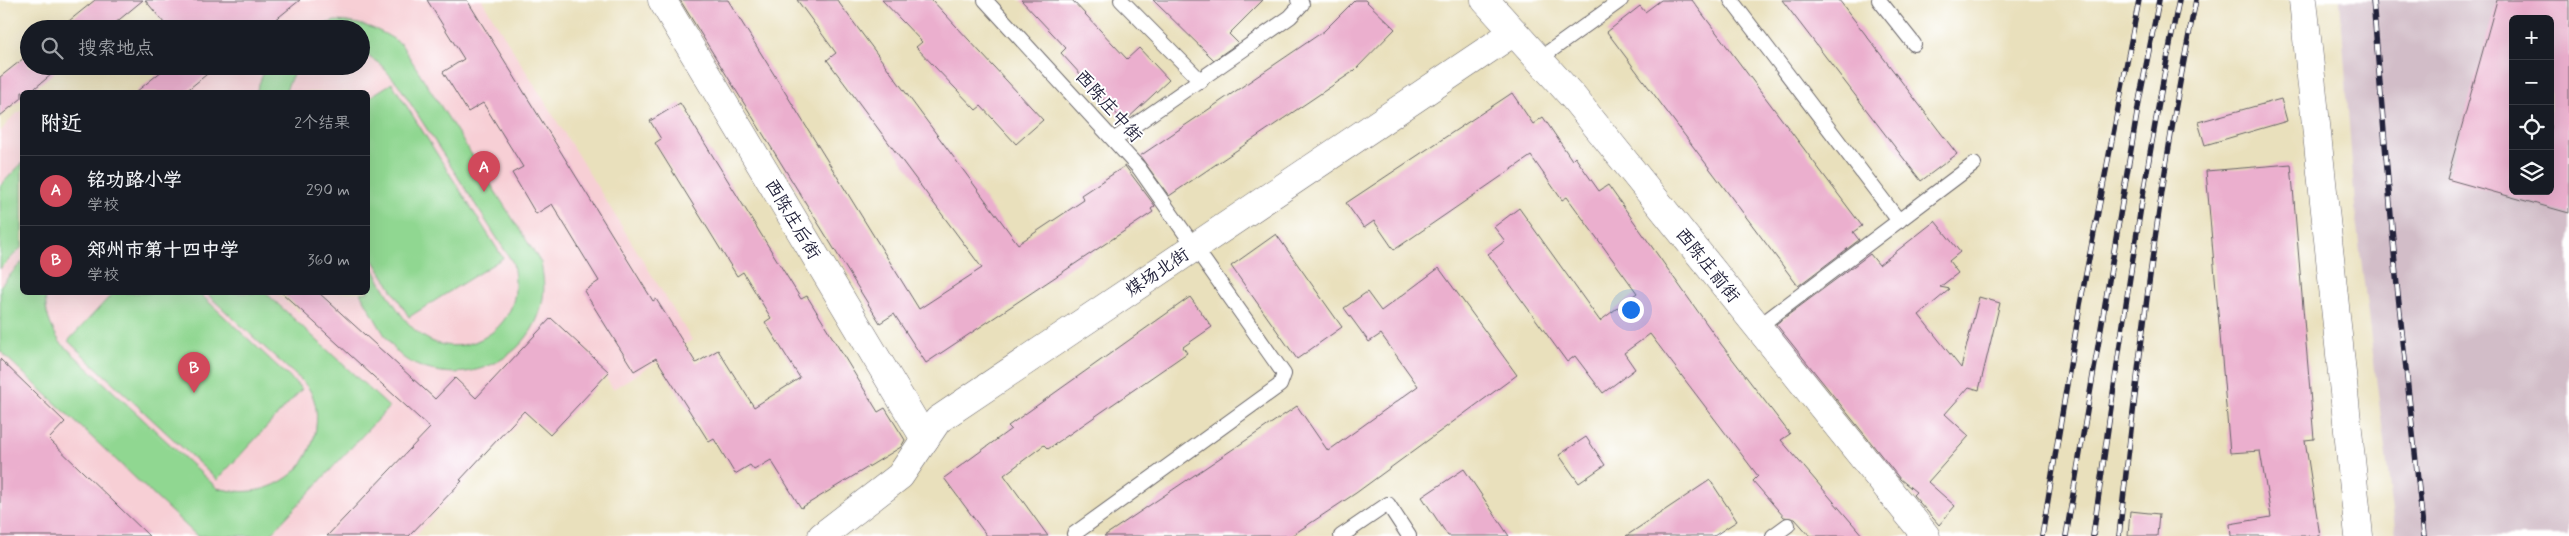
<!DOCTYPE html>
<html lang="zh">
<meta charset="utf-8">
<style>
body{margin:0;font-family:Mynerve,"LXGW WenKai TC",sans-serif;background:#20242c;color:#f1f3f6}
.controls{position:absolute;right:15px;top:15px;display:grid;overflow:hidden;border-radius:8px;box-shadow:0 5px 20px #0002}
.controls button{width:45px;height:45px;display:grid;place-items:center;padding:0;border:0;border-bottom:1px solid #363941;background:#171b24;color:#f1f3f6;font:25px sans-serif}
.you{position:absolute;left:1630px;top:309px;width:18px;height:18px;margin:-12px;border:4px solid #fff;border-radius:50%;background:#1a73e8;box-shadow:0 0 0 8px #1a73e833}
.badge{display:grid;place-items:center;width:32px;height:32px;border-radius:50%;background:#d1495b;color:#fff;font-size:16px;font-weight:700}
.pin{position:absolute;translate:-50% -41px;filter:drop-shadow(0 1px 2px #0008)}
.pin::after{content:'';position:absolute;top:26px;width:18px;height:15px;background:inherit;clip-path:polygon(0 0,100% 0,50% 100%)}
.list{margin:0;padding:0;list-style:none}
h2{display:flex;justify-content:space-between;align-items:center;height:65px;margin:0;padding:0 20px;font-size:21px}
h2 small{font-size:16px;font-weight:400;color:#9ea1a6}
.list li{display:grid;grid-template-columns:32px 1fr auto;gap:15px;align-items:center;box-sizing:border-box;height:70px;padding:0 20px;border-top:1px solid #363941}
.list b{display:block;font-size:19px;white-space:nowrap}
.list p{margin:0;font-size:16px;white-space:nowrap;color:#9ea1a6}
.list em{font-size:16px;font-style:normal;color:#9ea1a6}
.icon{flex:none;width:28px;height:28px;fill:none;stroke:currentColor;stroke-width:2;stroke-linecap:round;stroke-linejoin:round}
.map{position:relative;flex:none;width:2569px;height:536px;overflow:hidden}
.search{position:absolute;background:#171b24;box-shadow:0 5px 20px #0002;left:20px;top:20px;width:350px;height:55px;display:flex;align-items:center;gap:12px;box-sizing:border-box;padding:0 18px;border-radius:28px;color:#9ea1a6;font-size:19px}
.panel{position:absolute;background:#171b24;box-shadow:0 5px 20px #0002;left:20px;top:90px;width:350px;height:205px;border-radius:8px}
.map>svg:first-child{display:block}
</style>
<div class="map">
<svg width="2569" height="536" viewBox="0 0 2569 536">
<rect width="100%" height="100%" fill="#fff"/>
<filter id="ink" filterUnits="userSpaceOnUse"><feTurbulence type="fractalNoise" baseFrequency=".02" numOctaves="2"/><feDisplacementMap in="SourceGraphic" scale="10" xChannelSelector="R" yChannelSelector="G"/><feConvolveMatrix kernelMatrix="1 2 1 2 8 2 1 2 1" color-interpolation-filters="sRGB"/></filter>
<filter id="wash" filterUnits="userSpaceOnUse"><feTurbulence type="fractalNoise" baseFrequency=".0096" numOctaves="4" result="noise"/><feDisplacementMap in="SourceGraphic" scale="20" xChannelSelector="R" yChannelSelector="G"/><feGaussianBlur stdDeviation="1.12" result="paint"/><feColorMatrix in="noise" values="0 0 0 0 0 0 0 0 0 0 0 0 0 0 0 0 0 1.4 0 .05"/><feComposite in="paint" operator="in"/></filter>
<g filter="url(#wash)">
<rect width="100%" height="100%" fill="#e9e0bc"/>
<polygon fill="#f7cfd5" points="250,0 482,0 692,340 613,389 588,350 415,536 0,536 0,132 13,116 22,110 22,292 277,293 299,312 318,293 368,292 368,92 156,92 148,83 168,66 361,66 361,29 215,29"/>
<path fill="#d2bdc8" fill-rule="evenodd" d="M2340 0H2569V536H2396L2356 220ZM2513 19H2550V191H2513Z"/>
<g fill="#90d791" stroke="#597c66">
<path d="M335 21C361 22 380 29 401 44L541 263C543 275 545 286 543 298 536 348 485 381 436 371 424 369 408 363 399 354 385 340 371 310 360 293L368 292V260C382 283 401 323 424 337 456 358 500 339 512 305 517 291 515 277 513 263L398 84 380 64 361 52V29H307Z"/>
<polygon points="266,66 300,66 293,74 285,92 256,92"/>
<polygon points="392,83 503,258 409,317 368,251 368,98"/>
<polygon points="22,163 22,247 0,269 0,186"/>
<path d="M22 262V292L46 293C44 311 50 326 60 342L217 488C245 495 269 492 292 474 314 456 325 414 309 389 303 380 290 371 282 363 256 340 231 316 206 293H266L389 407 269 536H197L0 351V286Z"/>
<polygon points="113,293 199,293 302,389 217,480 68,341"/>
</g>
<g id="blocks">
<g fill="#ebafce" fill-rule="evenodd">
<polygon points="95,0 143,0 108,29 59,29"/>
<polygon points="145,0 300,0 264,29 169,29"/>
<polygon points="427,0 467,0 653,301 656,299 696,363 718,350 754,407 800,378 765,322 771,318 743,272 737,276 655,143 661,139 650,121 680,103 801,299 807,296 878,412 885,408 905,440 901,447 801,508 771,460 754,470 750,465 735,474 714,439 709,442 656,358 634,371 584,291 599,281 552,204 536,214 512,173 523,167 483,103 468,112 443,72 464,59"/>
<polygon points="680,0 728,0 919,309 982,268 827,60 836,53 797,0 837,0 1018,244 1084,200 1081,195 1125,166 1155,206 1151,209 1153,212 926,363 894,314 880,323"/>
<polygon points="882,0 932,0 1043,120 1016,144 981,106 976,110 934,66 916,47 922,42"/>
<polygon points="1021,0 1072,0 1127,59 1139,48 1169,80 1124,122 1061,53 1066,48"/>
<polygon points="1153,0 1263,0 1229,34 1238,43 1214,60"/>
<polygon points="1355,0 1365,0 1395,29 1354,71 1169,196 1140,156 1324,31"/>
<polygon points="1661,0 1692,0 1862,226 1853,232 1859,240 1798,286 1607,32 1640,6 1645,12"/>
<polygon points="1782,0 1839,0 1957,154 1921,181"/>
<path d="M2497 0H2569V213L2447 179ZM2513 19H2550V191H2513Z"/>
<polygon points="29,54 29,66 62,66 30,92 22,92 22,98 0,116 0,77"/>
<polygon points="168,66 217,66 185,92 136,92"/>
<polygon points="1512,93 1533,124 1543,117 1572,160 1575,157 1599,191 1608,185 1721,344 1790,434 1781,440 1863,536 1810,536 1795,519 1784,517 1753,481 1758,476 1650,334 1624,353 1635,369 1603,393 1575,356 1567,362 1488,254 1505,241 1494,227 1519,208 1600,321 1637,293 1567,197 1562,200 1531,156 1394,250 1374,221 1364,228 1346,203"/>
<polygon points="2281,99 2287,121 2205,145 2198,122"/>
<polygon points="2291,164 2314,439 2305,440 2320,536 2231,536 2230,524 2271,517 2260,451 2230,453 2206,171"/>
<polygon points="1935,221 1960,252 1949,261 1958,273 1940,287 1950,289 1919,315 1961,368 1979,297 2000,303 1979,390 1969,387 1945,414 1969,436 1928,482 1955,506 1939,525 1913,495 1916,492 1900,479 1776,324 1870,254 1879,265"/>
<polygon points="1276,234 1342,327 1297,359 1231,266"/>
<polygon points="1439,268 1517,375 1356,493 1291,536 1104,536 1297,406 1328,451 1418,386 1381,334 1369,342 1344,308 1367,292 1381,311"/>
<polygon points="281,292 318,292 435,399 455,378 476,398 551,318 609,372 550,435 524,411 460,480 462,481 409,536 327,536 430,428"/>
<polygon points="1190,297 1212,327 1183,347 1187,353 1048,449 1044,445 1004,475 1048,536 987,536 944,478 1011,429 1008,426"/>
<polygon points="0,359 65,422 49,439 149,536 0,536"/>
<polygon points="1586,437 1605,465 1579,483 1559,455"/>
<polygon points="1464,469 1509,536 1448,536 1422,497"/>
<polygon points="1710,480 1737,521 1714,536 1626,536"/>
<polygon points="2130,511 2159,514 2157,536 2128,536"/>
</g>
</g>
</g>
<g filter="url(#ink)">
<use href="#blocks" fill-opacity="0" stroke="#686468" stroke-width="1"/>
<g fill="none" stroke-linecap="round" stroke-linejoin="round">
<defs>
<g id="service">
<polyline points="985,0 1139,168 1284,374 1280,385 1074,534"/>
<polyline points="1121,0 1201,81"/>
<polyline points="1731,0 1899,221"/>
<polyline points="1879,0 1914,44"/>
<polyline points="1539,59 1621,0"/>
<polyline points="1115,139 1290,17 1302,4 1298,0"/>
<polyline points="1758,327 1974,164"/>
<polyline points="1341,536 1388,504 1409,536"/>
<polyline points="1773,536 1788,525"/>
</g>
<g id="minor">
<polyline points="662,0 925,439"/>
<polyline points="1485,0 1573,97 1926,536"/>
<polyline points="2303,0 2359,536"/>
<polyline points="822,536 900,476 938,420 1514,32"/>
</g>
</defs>
<use href="#service" stroke="#686468" stroke-width="16"/>
<use href="#minor" stroke="#686468" stroke-width="29"/>
<use href="#service" stroke="#fff" stroke-width="14"/>
<use href="#minor" stroke="#fff" stroke-width="28"/>
<defs>
<g id="rail">
<polyline points="2373,0 2396,276 2424,536"/>
<polyline points="2042,536 2080,305 2139,0"/>
<polyline points="2066,536 2140,96 2159,0"/>
<path d="M2093 536C2118 357 2142 177 2179 0"/>
<path d="M2119 536C2139 356 2159 177 2196 0"/>
</g>
</defs>
<use href="#rail" stroke="#22223b" stroke-width="5.5"/>
<use href="#rail" stroke="#fff" stroke-width="4" stroke-dasharray="11" stroke-linecap="butt"/>
</g>
</g>
<g text-anchor="middle" stroke-width="4" stroke-linejoin="round" paint-order="stroke">
<g font-size="18" fill="#22223b" stroke="#fff">
<text transform="translate(1109 106) rotate(48)" y="6">西陈庄中街</text>
<text transform="translate(793 219) rotate(59)" y="6">西陈庄后街</text>
<text transform="translate(1708 265) rotate(51)" y="6">西陈庄前街</text>
<text transform="translate(1157 272) rotate(-34)" y="6">煤场北街</text>
</g>
</g>
</svg>
<div class="controls">
<button>+</button>
<button>−</button>
<button><svg class="icon" aria-label="locate" viewBox="0 0 24 24"><circle cx="12" cy="12" r="6"/><path d="M12 2v4M12 18v4M2 12h4M18 12h4"/></svg></button>
<button><svg class="icon" aria-label="layers" viewBox="0 0 24 24"><path d="M12 4l9 5-9 5-9-5zM3 14l9 5 9-5"/></svg></button>
</div>
<div class="you"></div>
<div class="pin badge" style="left:484px;top:192px">A</div>
<div class="pin badge" style="left:194px;top:393px">B</div>
<div class="search"><svg class="icon" aria-label="search" viewBox="0 0 24 24"><circle cx="10" cy="10" r="6"/><path d="M15 15l6 6"/></svg>搜索地点</div>
<section class="panel">
<h2>附近<small>2个结果</small></h2>
<ul class="list">
<li><span class="badge">A</span><div><b>铭功路小学</b><p>学校</p></div><em>290 m</em></li>
<li><span class="badge">B</span><div><b>郑州市第十四中学</b><p>学校</p></div><em>360 m</em></li>
</ul>
</section>
</div>
